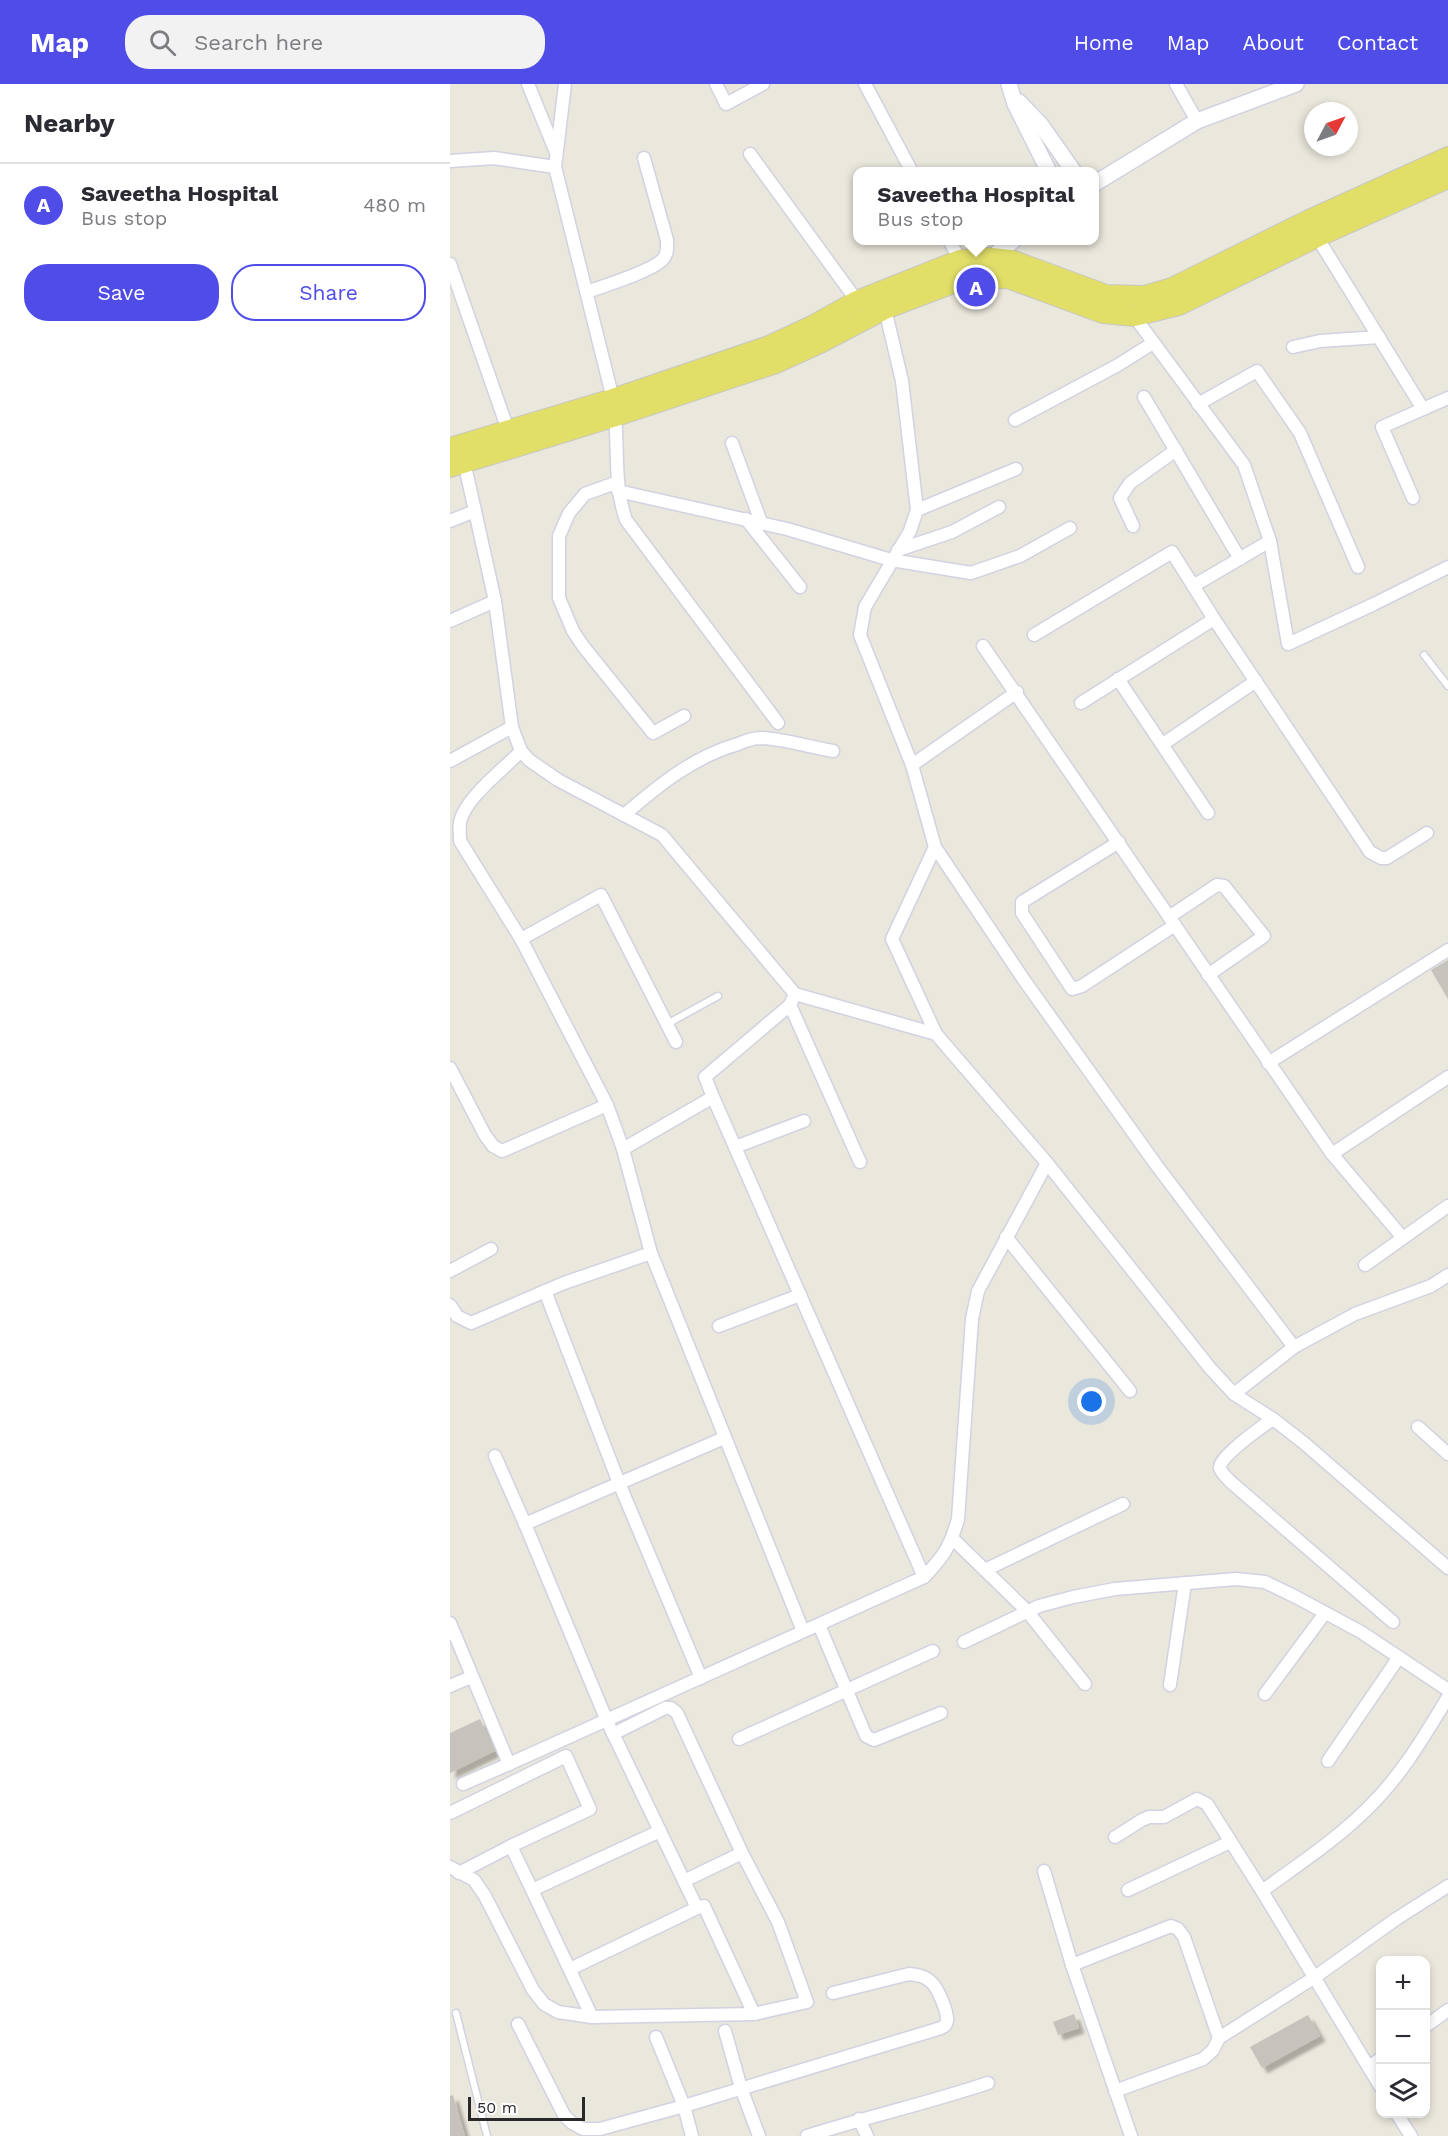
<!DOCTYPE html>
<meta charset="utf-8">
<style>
body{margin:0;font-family:"Work Sans",sans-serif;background:#f2f2f3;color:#2b2b33}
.controls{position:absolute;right:18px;bottom:18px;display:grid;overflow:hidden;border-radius:12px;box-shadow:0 3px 9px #0003}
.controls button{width:54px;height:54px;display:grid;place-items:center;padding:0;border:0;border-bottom:2px solid #e1e1e2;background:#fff;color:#2b2b33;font:30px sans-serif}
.compass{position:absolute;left:854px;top:18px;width:54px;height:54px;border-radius:50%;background:#fff;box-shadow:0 3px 9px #0003;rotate:49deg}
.scale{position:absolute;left:18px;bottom:15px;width:117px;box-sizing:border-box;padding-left:6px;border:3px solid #292929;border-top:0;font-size:16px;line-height:21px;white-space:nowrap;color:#292929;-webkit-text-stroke:4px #fff;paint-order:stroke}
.you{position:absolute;left:642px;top:1318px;width:21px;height:21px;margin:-15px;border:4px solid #fff;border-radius:50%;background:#1a73e8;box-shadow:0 0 0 9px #1a73e833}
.badge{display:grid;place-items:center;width:39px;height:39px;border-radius:50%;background:#504ce7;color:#fff;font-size:20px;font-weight:700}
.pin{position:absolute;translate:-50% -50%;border:3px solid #fff;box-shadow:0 2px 6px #0006}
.popup{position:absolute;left:403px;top:83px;width:246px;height:78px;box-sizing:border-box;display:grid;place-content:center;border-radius:12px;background:#fff;filter:drop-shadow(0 2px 4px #0005);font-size:20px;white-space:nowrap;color:#7c7c81}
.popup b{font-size:22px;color:#2b2b33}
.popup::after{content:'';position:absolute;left:50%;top:100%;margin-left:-12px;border:12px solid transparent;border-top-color:#fff}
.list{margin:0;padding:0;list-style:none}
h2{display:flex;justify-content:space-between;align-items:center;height:78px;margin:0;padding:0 24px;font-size:26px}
h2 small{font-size:20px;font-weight:400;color:#7c7c81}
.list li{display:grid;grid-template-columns:39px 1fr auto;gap:18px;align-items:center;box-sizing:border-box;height:84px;padding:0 24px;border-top:2px solid #e1e1e2}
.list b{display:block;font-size:22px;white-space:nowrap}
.list p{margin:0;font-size:20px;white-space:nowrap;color:#7c7c81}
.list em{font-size:20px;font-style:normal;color:#7c7c81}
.actions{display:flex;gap:12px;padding:18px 24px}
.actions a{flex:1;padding:14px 0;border:2px solid #504ce7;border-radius:24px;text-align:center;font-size:21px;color:#504ce7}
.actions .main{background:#504ce7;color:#fff}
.icon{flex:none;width:33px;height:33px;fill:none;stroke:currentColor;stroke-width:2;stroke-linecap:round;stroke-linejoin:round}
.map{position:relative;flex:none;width:998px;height:2052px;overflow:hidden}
header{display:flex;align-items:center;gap:36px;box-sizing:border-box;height:84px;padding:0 30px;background:#504ce7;color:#fff}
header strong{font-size:28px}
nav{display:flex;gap:33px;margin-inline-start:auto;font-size:21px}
.search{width:420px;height:54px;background:#f2f2f3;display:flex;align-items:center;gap:15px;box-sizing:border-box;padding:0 21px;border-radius:24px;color:#7c7c81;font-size:22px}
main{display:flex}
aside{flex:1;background:#fff}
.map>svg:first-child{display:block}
</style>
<header>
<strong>Map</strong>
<div class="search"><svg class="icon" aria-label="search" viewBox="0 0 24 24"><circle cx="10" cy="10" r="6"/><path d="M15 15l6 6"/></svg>Search here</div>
<nav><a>Home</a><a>Map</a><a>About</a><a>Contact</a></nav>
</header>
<main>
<aside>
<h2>Nearby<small></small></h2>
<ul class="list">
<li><span class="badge">A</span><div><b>Saveetha Hospital</b><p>Bus stop</p></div><em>480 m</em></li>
</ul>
<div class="actions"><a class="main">Save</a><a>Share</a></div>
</aside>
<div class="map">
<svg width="998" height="2052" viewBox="0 0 998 2052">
<defs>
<filter id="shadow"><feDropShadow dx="5.5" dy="5.5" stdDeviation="1.5" flood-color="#0004"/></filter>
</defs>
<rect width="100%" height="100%" fill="#eae7dc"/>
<g fill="#c5c3bc" filter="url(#shadow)">
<polygon points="998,876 998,915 981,886"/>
<polygon points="30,1635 45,1667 0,1689 0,1649"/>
<polygon points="624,1930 629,1944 608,1951 603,1938"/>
<polygon points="858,1931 870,1952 812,1984 800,1963"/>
<polygon points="3,2011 15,2052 0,2052 0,2012"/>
</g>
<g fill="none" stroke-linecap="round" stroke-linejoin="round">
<defs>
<g id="service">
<polyline points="974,571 998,602"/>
<polyline points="217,940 268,912"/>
<polyline points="6,1929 37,2052"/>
</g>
<g id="minor">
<polyline points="78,0 105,66"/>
<path d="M115 0 105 83 163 315C170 355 162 397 176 436L328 639"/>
<polyline points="266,0 276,20 313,0"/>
<polyline points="415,0 462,88"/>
<polyline points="726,0 747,37"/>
<polyline points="300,70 407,217"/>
<polyline points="0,77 44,74 105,83"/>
<polyline points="867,153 973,325"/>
<polyline points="499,156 510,176"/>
<polyline points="0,180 58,346"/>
<path d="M137 208C153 202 203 187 213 175 218 170 217 163 217 156L194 74"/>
<polyline points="435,225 452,297 467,426 460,447 415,523 410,551 462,681 485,763 574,896 707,1082 844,1263"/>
<polyline points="681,228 794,381 820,457 838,560 924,520 998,483"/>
<polyline points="843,263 870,257 929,253"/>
<polyline points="694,313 790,475"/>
<polyline points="748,320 807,287 850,349 908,483"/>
<polyline points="565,336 668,281 703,259"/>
<polyline points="282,359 311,438"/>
<polyline points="13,373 45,517 62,643 71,667 79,676 108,696 212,751 345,910 486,950 597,1079 760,1284 784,1310 823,1335 854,1359 998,1484"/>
<polyline points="168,398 135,410 119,429 109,452 109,514 123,547 133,562 203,649 234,632"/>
<polyline points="168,407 337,445 441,476 521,489 570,472 620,444"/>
<polyline points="963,414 932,343 998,314"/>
<polyline points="467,426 566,385"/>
<polyline points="296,435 350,503"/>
<polyline points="0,437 25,427"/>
<polyline points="683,442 670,414 680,399 726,366"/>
<polyline points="448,466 502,448 549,423"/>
<polyline points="743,502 820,457"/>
<polyline points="0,537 45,517"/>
<polyline points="584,551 722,468 764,535 920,768 931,774 937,774 977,749"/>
<polyline points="533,562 882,1070 953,1154"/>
<polyline points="668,595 758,729"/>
<polyline points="631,619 764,535"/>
<polyline points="713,660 806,597"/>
<path d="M71 667C54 685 15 714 10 738 9 744 10 751 10 757L71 855 157 1021 173 1065 201 1169 353 1547"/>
<polyline points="0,677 62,643"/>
<polyline points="462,681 567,608"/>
<path d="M174 731C209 701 243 673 288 660 295 657 303 654 310 654 335 655 359 663 383 667"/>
<polyline points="669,758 572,818 572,829 622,905 632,902 725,841"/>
<polyline points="485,763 442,855 486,950"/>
<polyline points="719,833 767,801 774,802 814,852 758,891"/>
<polyline points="71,855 151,811 226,958"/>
<polyline points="340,921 410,1078"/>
<polyline points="818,979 998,866"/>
<polyline points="0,984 35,1051 43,1062 52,1067 157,1021"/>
<polyline points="263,1013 474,1493"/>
<polyline points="285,1063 354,1037"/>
<polyline points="173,1065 263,1013 255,993 340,921 345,910"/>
<polyline points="882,1070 998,993"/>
<polyline points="556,1153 680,1307"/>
<polyline points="915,1181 998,1122"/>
<polyline points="0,1187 41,1165"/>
<polyline points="95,1207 169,1399 251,1594"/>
<polyline points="0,1221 7,1232 21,1239 114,1199 201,1169"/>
<polyline points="269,1242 350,1211"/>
<polyline points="784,1310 844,1263 905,1230 981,1202 998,1191"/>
<path d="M823 1335C813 1342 768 1373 770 1384 771 1389 778 1395 782 1399L943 1538"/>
<polyline points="968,1343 998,1370"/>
<polyline points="274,1354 75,1440 157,1637 247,1824 254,1822 304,1930"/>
<polyline points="45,1372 75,1440"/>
<polyline points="503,1455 577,1527 635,1600"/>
<polyline points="535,1486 673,1420"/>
<path d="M0 1539 59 1680 474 1493C494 1472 500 1463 508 1435L522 1235 528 1207 597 1079"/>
<polyline points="369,1541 416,1652 424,1656 491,1629"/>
<polyline points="514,1558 589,1522 623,1513 665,1505 786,1495 815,1498 846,1513 911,1548 998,1606"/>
<polyline points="720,1601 735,1499"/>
<polyline points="0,1602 21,1593"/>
<polyline points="815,1610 875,1529"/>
<polyline points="289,1655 483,1567"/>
<polyline points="878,1677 949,1573"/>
<polyline points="13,1700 59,1680"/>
<polyline points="0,1729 116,1672 140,1725 61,1762"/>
<polyline points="665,1753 692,1736 699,1733 714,1733 747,1715 757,1720 812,1807 930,2002"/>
<polyline points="0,1783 24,1796 35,1812 83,1906 94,1920 108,1928 142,1933"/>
<polyline points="594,1787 622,1881 681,2052"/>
<polyline points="9,1789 61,1762 82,1806 210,1747"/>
<polyline points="234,1797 292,1769"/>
<polyline points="82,1806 142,1933 304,1930 357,1918 328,1838 292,1769 227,1629 221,1624 215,1624 163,1650"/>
<polyline points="678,1806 780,1758"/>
<path d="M812 1807C849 1780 889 1754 921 1721 953 1689 975 1651 998 1613"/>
<polyline points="622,1881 721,1842 728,1845 734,1853 769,1954 763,1966 753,1975 665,2007"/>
<polyline points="120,1885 247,1824"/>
<path d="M68 1940 114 2031 122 2039 133 2045H150L234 2022 491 1944C495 1942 496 1941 497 1937 498 1928 488 1904 481 1898 475 1892 468 1891 459 1890L383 1909"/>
<polyline points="976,1942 998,1926"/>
<polyline points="275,1947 291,2004 309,2052"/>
<polyline points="206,1953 234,2022 242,2052"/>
<polyline points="769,1954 865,1893 946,1835 998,1802"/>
<polyline points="919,1983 930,1975"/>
<polyline points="947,2030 961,2052"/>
<polyline points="409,2035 417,2052"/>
<path d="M357 2052C417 2033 478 2019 538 1999"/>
</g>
<g id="tertiary">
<polyline points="559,0 565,20 599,88"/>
<polyline points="569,18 591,41 624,88"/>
<polyline points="644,100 747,37 846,0"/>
<polyline points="539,177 541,174 564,156"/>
</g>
<g id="primary">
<polyline points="0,364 163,315 319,262 362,242 407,217 510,176 541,174 561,176 656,211 694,212 722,204 859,136 998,73"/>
<polyline points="0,383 166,332 326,279 370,259 435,225 514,195 558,194 653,229 684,232 729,221 867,153 998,94"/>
</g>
</defs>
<use href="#service" stroke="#d2d2e1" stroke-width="9"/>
<use href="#minor" stroke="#d2d2e1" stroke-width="15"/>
<use href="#tertiary" stroke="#d2d2e1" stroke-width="18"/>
<use href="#primary" stroke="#c7c7c7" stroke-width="22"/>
<use href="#service" stroke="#fff" stroke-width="6"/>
<use href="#minor" stroke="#fff" stroke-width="12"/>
<use href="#tertiary" stroke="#fff" stroke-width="15"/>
<use href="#primary" stroke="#e2df69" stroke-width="20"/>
</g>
</svg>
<div class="controls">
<button>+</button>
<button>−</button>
<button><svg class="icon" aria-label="layers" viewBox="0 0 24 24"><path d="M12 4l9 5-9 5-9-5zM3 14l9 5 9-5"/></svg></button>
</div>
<svg class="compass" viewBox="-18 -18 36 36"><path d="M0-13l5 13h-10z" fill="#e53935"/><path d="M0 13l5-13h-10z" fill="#7c7c81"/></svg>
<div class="scale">50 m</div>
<div class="you"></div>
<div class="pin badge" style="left:526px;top:203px">A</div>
<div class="popup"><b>Saveetha Hospital</b>Bus stop</div>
</div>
</main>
